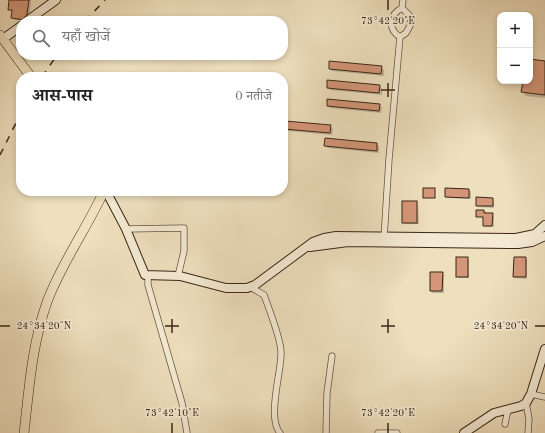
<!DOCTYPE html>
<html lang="hi">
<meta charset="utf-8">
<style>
body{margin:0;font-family:"Old Standard TT","Noto Serif Devanagari",serif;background:#f2f2f2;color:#222}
.controls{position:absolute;right:12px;top:12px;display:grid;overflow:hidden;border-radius:8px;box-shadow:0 2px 6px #0003}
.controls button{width:36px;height:36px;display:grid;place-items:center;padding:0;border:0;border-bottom:1px solid #e0e0e0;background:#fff;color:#222;font:20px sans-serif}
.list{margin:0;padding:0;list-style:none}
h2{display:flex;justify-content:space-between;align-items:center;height:52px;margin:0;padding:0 16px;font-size:17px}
h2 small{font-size:13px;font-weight:400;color:#767676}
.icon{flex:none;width:22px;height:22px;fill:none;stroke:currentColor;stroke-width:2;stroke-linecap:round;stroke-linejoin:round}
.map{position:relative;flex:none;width:545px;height:433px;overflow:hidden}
.search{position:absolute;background:#fff;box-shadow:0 2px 6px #0003;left:16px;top:16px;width:272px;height:44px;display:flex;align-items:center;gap:10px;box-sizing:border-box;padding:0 14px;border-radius:16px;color:#767676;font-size:15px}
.panel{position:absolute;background:#fff;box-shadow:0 2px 6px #0003;left:16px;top:72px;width:272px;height:124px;border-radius:16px}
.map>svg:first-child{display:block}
</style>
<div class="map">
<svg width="545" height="433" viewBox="0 0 545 433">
<rect width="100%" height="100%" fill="#eedfbd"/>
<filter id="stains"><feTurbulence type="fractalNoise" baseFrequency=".005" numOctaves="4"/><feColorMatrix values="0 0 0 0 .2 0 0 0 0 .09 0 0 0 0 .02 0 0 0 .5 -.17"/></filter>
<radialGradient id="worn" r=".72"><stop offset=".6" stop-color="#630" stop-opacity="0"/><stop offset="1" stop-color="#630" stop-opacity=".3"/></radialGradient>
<g fill="#0003">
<polygon points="10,0 31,0 29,21 15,20 12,17 13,12 9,9"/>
<polygon points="530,60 545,62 545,98 526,96 522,91 524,81 530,81"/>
<polygon points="381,67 384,70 384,76 332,71 330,68"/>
<polygon points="380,86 382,89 382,95 330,90 328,87"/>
<polygon points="379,105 382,107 381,113 330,108 328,106"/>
<polygon points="330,126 333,129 332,135 288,131 285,128"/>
<polygon points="377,144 379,147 379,153 328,148 325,145"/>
<polygon points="469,190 471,192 471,199 448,198 446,196"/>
<polygon points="492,199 494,201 494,208 479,207 477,205"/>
<polygon points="417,202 418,203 419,224 405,224 403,222"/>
<polygon points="484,211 494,216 494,227 486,227 484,225 484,218 477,216"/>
<polygon points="467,258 469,260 469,278 459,278 457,276"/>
<polygon points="525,258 527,260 527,279 516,278 514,277"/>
<polygon points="442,273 444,275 444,293 433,293 431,291"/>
</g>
<g fill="#d49678" stroke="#3b2616">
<polygon points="9,0 29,0 26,20 11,18 12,10 8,10"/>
<polygon points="530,59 545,61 545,95 521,92 523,81 530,81"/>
<polygon points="329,61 382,66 381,74 329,69"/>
<polygon points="327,80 380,85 379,93 327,88"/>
<polygon points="327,99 380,104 379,111 327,106"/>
<polygon points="285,121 331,125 330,133 284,129"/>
<polygon points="325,138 377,143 377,151 324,146"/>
<rect x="423" y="188" width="12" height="10"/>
<polygon points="445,188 469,189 469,198 445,197"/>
<polygon points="476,197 493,198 493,206 476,206"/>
<rect x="402" y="201" width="15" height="22"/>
<polygon points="476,210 484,210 484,213 493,213 492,226 483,226 483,217 476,217"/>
<rect x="456" y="257" width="12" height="20"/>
<polygon points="514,257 526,257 526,277 513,277"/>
<polygon points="430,272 443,272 442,291 430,291"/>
</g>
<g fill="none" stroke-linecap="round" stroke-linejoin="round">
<defs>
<g id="street">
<path d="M400 37C387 29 390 14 402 8L403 0"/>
<polyline points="126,229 184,228 184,251 178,276"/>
<polyline points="384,238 389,159 400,37 406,33 411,24 410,16 402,8"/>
<polyline points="148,276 148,285 182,403 187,433"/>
<path d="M250 287 264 295C269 309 282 341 281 354 281 373 267 418 280 433"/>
<polyline points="531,394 545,397"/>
<polyline points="526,403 529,419 528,433"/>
<polyline points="505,424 508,410"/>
<polyline points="326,433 327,393 332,356"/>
<polyline points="378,433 397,433"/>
</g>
<g id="secondary">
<polyline points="27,21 56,0"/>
<polyline points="3,39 21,26"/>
<polyline points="106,191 126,229 145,275 180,276 226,288 247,288 255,285 313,242 324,238 336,236 516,238 535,234 545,225"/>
<polyline points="310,247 348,242 518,244 532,242 545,236"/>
<polyline points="464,433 494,413 521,406 526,403 531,394 545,349"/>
</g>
<g id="primary">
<polyline points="0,35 31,77"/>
<path d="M24 433C29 389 32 344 47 302 61 264 87 228 104 191"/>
</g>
</defs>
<use href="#street" stroke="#685440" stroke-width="7"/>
<use href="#secondary" stroke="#3b2616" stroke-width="10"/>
<use href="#primary" stroke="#3b2616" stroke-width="10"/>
<use href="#street" stroke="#f4ead4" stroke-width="5.5"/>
<use href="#secondary" stroke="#f4ead4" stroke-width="8"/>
<use href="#primary" stroke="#eedfbd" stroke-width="9"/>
<g stroke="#3b2616" stroke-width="1.5" stroke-dasharray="7 7" stroke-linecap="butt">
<polyline points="85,21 105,0"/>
<polyline points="42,77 57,55"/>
<polyline points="0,155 21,113"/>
</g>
</g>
<path fill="none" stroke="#3b2616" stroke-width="1.5" d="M388 0V10M388 83V97M381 90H395M172 319V333M388 319V333M0 326H10M165 326H179M381 326H395M535 326H545M172 423V433M388 423V433"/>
<g font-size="10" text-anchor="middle" fill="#3b2616" stroke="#f4ead4" stroke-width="3.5" stroke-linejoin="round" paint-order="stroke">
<text x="388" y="24">73°42'20"E</text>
<text x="44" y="329">24°34'20"N</text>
<text x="501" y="329">24°34'20"N</text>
<text x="172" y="416">73°42'10"E</text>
<text x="388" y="416">73°42'20"E</text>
</g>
<rect width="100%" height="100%" filter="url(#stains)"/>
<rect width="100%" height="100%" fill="url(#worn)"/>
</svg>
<div class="controls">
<button>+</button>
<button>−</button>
</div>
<div class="search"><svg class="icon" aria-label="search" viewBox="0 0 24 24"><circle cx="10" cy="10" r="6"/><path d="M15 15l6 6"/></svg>यहाँ खोजें</div>
<section class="panel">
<h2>आस-पास<small>0 नतीजे</small></h2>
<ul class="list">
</ul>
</section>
</div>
